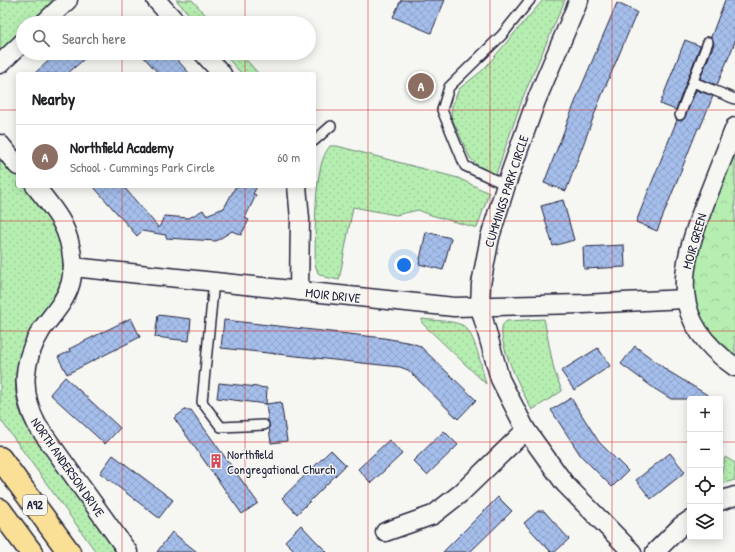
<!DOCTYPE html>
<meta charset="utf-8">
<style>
body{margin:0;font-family:"Patrick Hand",sans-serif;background:#f6f6f6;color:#202124}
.controls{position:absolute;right:12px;bottom:12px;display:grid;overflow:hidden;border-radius:4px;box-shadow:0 2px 10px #0003}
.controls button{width:36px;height:36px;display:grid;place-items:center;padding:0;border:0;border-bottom:1px solid #e0e0e0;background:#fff;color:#202124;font:20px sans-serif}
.you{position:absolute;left:404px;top:265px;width:14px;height:14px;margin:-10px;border:3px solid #fff;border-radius:50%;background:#1a73e8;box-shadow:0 0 0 6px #1a73e833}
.badge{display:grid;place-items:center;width:26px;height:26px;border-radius:50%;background:#d1495b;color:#fff;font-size:13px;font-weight:700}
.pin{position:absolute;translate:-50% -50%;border:2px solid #fff;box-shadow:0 1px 4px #0006}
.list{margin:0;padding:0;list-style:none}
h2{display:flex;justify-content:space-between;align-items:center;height:52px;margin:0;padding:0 16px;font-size:17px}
h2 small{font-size:13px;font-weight:400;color:#757577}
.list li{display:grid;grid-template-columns:26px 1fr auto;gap:12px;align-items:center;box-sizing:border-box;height:64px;padding:0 16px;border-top:1px solid #e0e0e0}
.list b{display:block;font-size:15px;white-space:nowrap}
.list p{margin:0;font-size:13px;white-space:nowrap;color:#757577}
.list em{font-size:13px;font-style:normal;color:#757577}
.icon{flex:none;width:22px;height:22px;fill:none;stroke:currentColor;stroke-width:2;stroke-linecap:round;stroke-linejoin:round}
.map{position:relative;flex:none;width:735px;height:552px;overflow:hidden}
.search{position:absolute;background:#fff;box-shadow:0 2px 10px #0003;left:16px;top:16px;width:300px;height:44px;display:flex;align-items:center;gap:10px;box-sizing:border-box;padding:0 14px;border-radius:22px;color:#757577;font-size:15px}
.panel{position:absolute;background:#fff;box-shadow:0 2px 10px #0003;left:16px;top:72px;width:300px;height:116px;border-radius:4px}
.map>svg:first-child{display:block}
</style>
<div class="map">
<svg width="735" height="552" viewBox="0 0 735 552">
<defs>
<pattern id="grass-dots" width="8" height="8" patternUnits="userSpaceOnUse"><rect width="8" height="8" fill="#b6eeb1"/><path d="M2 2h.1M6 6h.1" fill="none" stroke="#9ccc99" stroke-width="1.8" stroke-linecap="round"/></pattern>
<pattern id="park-crowns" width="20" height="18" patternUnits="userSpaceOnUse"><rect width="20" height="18" fill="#b6eeb1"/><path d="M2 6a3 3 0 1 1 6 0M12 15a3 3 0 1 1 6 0" fill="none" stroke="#9ccc99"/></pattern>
<pattern id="building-cross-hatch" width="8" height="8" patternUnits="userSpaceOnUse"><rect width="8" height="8" fill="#a5beeb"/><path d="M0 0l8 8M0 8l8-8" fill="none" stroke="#8ea3ca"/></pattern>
</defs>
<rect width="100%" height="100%" fill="#f6f6f2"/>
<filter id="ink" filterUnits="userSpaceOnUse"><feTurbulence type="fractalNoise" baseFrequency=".025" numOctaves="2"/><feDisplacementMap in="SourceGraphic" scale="8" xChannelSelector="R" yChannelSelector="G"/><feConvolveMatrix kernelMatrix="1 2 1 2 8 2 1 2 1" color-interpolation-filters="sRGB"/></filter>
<g filter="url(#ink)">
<g fill="url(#grass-dots)" stroke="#6c8876">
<polygon points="0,0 55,0 32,23 23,23 23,31 0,53"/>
<polygon points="176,0 192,0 213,23 197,23"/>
<polygon points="543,0 565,0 523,97 496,174 482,169 470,158 451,116 452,106 459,89 483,70"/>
<polygon points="223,53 240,53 259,74 242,74"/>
<path d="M330 146H337L458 178 489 193 477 228 431 215 418 210 396 215 353 207 339 280 325 277 318 273 315 264C316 236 312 166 330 146Z"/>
<path d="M0 156 18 177V186H26C39 200 53 214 60 233 85 304 0 334 18 405 24 428 42 448 56 467 77 495 98 524 119 552H96L0 419Z"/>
<path d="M422 319C435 321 450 320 462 325 475 331 482 370 486 384L422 323Z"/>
<path d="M544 319 554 370 562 391 532 410C523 393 499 347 502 328 502 325 504 323 507 321Z"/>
<polygon points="725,457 735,463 735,480 720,484"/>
</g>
<path fill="url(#park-crowns)" stroke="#6c8876" d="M735 149V355C724 345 711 335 703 322 674 267 714 200 735 149Z"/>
<g fill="url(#building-cross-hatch)" stroke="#22223b">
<polygon points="401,0 445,0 431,33 393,17"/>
<polygon points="725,0 735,0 735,42 717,85 700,79 714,44 711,37"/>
<polygon points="617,3 637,12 599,102 566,191 544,183 579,92"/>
<polygon points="685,40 700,46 676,110 660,104"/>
<polygon points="57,53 91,53 67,74 34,74"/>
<polygon points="140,53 171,53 190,74 159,74"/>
<polygon points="696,90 713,96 700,128 698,128 657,231 636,222 677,120 681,121 685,117"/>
<polygon points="93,186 123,186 159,228 164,216 189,218 203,210 206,215 224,208 236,186 257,186 253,194 256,195 245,218 249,220 241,235 232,231 216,241 166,238 166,235 142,231 137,236"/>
<polygon points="563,200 574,240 553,246 541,206"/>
<polygon points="426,232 451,238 443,270 419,264"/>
<polygon points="624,245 625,267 584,269 583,247"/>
<polygon points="158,315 191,319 189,341 155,337"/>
<polygon points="131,318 140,337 67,374 58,357 70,351 69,349"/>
<polygon points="224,320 384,338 412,343 420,346 476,400 458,419 408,370 400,367 221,348"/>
<polygon points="635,346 668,371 714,399 671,399 655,389 621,364"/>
<polygon points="598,348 610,366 574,390 561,371"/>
<polygon points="65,377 120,428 105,444 50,394"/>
<polygon points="219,383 267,388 266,404 217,398"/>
<polygon points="571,398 599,442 628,471 612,487 581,456 551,410"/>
<polygon points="281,402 287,441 271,443 266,404"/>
<polygon points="185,410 191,410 258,503 242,514 174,418"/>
<polygon points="444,431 458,445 427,475 413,461"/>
<polygon points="389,440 402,454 371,483 358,469"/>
<polygon points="331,450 346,465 297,514 282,498"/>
<polygon points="670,453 685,472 651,499 636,480"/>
<polygon points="113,455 173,500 159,518 100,473"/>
<polygon points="498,497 512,511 470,552 443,552"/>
<polygon points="538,511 544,511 569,539 555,552 551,552 524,523"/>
<polygon points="301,525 314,539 327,552 296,552 285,541"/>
<polygon points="172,532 197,552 157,552"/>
</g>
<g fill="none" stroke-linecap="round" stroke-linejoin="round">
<defs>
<g id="service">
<polyline points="693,82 735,99"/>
<polyline points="680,115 708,42"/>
<polyline points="314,141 331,126"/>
<polyline points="506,185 465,166 442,110 449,87 502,35 530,0"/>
<polyline points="214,281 202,402 221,427 264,425"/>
</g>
<g id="minor">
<polyline points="156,0 177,23"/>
<polyline points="579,0 536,101 506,185 490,237 481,284 480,307 500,379 526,430 565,484 632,552"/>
<polyline points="44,23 68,0"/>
<polyline points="203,53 222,74"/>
<polyline points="0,64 23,42"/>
<path d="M735 127C725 152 715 178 705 203 679 271 668 320 735 367"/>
<polyline points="0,144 18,166"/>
<path d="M35 186C58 214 71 229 73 267L454 307 583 304 685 299"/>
<polyline points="297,186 300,219 299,291"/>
<path d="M73 267C72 273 72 279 70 285 65 302 52 315 42 329 22 361 20 392 37 425L128 552"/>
<polyline points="720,501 735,496"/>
<polyline points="385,532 433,515 461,493 526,430"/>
<polyline points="655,552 681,526 690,520"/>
</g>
<g id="primary">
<polyline points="0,458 69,552"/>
<polyline points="0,510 31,552"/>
</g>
</defs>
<use href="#service" stroke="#22223b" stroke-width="12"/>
<use href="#minor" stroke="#22223b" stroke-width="21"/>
<use href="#primary" stroke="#22223b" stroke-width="25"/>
<use href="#service" stroke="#f6f6f2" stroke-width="9"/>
<use href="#minor" stroke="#f6f6f2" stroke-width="18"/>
<use href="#primary" stroke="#fadf96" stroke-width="22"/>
</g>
</g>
<path fill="none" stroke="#d62828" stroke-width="1" stroke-opacity="0.55" d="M122 0V23M245 0V23M368 0V552M490 0V552M612 0V552M122 53V74M245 53V74M0 110H18M314 110H735M122 186V552M245 186V552M0 221H735M0 331H735M0 442H690M720 442H735"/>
<defs>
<symbol id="building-bare" viewBox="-9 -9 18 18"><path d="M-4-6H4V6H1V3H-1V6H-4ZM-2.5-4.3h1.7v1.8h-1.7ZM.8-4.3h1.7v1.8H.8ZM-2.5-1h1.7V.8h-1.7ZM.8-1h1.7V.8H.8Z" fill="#d1495b" stroke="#f6f6f2" stroke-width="2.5" paint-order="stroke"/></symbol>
</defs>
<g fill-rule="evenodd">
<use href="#building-bare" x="206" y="451" width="20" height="20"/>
</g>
<g text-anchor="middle" stroke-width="3" stroke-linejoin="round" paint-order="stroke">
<rect fill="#f6f6f2" stroke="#626272" stroke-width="1" x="23" y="495" width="24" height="20" rx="3"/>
<g font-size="12" font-weight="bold" fill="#22223b">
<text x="35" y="509">A92</text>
</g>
<g font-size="13" fill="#22223b" stroke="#f6f6f2">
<text transform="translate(506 191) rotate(-72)" y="5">CUMMINGS PARK CIRCLE</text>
<text transform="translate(694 241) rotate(-74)" y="5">MOIR GREEN</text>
<text transform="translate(333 295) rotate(6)" y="5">MOIR DRIVE</text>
<text transform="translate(68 467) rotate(55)" y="5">NORTH ANDERSON DRIVE</text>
</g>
<g font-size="13" fill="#22223b" stroke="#f6f6f2" text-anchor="start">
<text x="227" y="459">Northfield<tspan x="227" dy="15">Congregational Church</tspan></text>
</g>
</g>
</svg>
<div class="controls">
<button>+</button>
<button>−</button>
<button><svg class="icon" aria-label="locate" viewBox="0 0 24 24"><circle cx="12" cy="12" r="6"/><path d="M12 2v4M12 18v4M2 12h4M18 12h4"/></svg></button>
<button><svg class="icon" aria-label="layers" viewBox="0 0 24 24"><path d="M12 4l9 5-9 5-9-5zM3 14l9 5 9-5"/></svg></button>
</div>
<div class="you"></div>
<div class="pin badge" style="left:421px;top:86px;background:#8d6e63">A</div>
<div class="search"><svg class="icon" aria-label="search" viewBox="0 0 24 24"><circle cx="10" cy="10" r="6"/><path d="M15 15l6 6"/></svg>Search here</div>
<section class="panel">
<h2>Nearby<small></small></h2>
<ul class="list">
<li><span class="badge" style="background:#8d6e63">A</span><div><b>Northfield Academy</b><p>School · Cummings Park Circle</p></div><em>60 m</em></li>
</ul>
</section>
</div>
